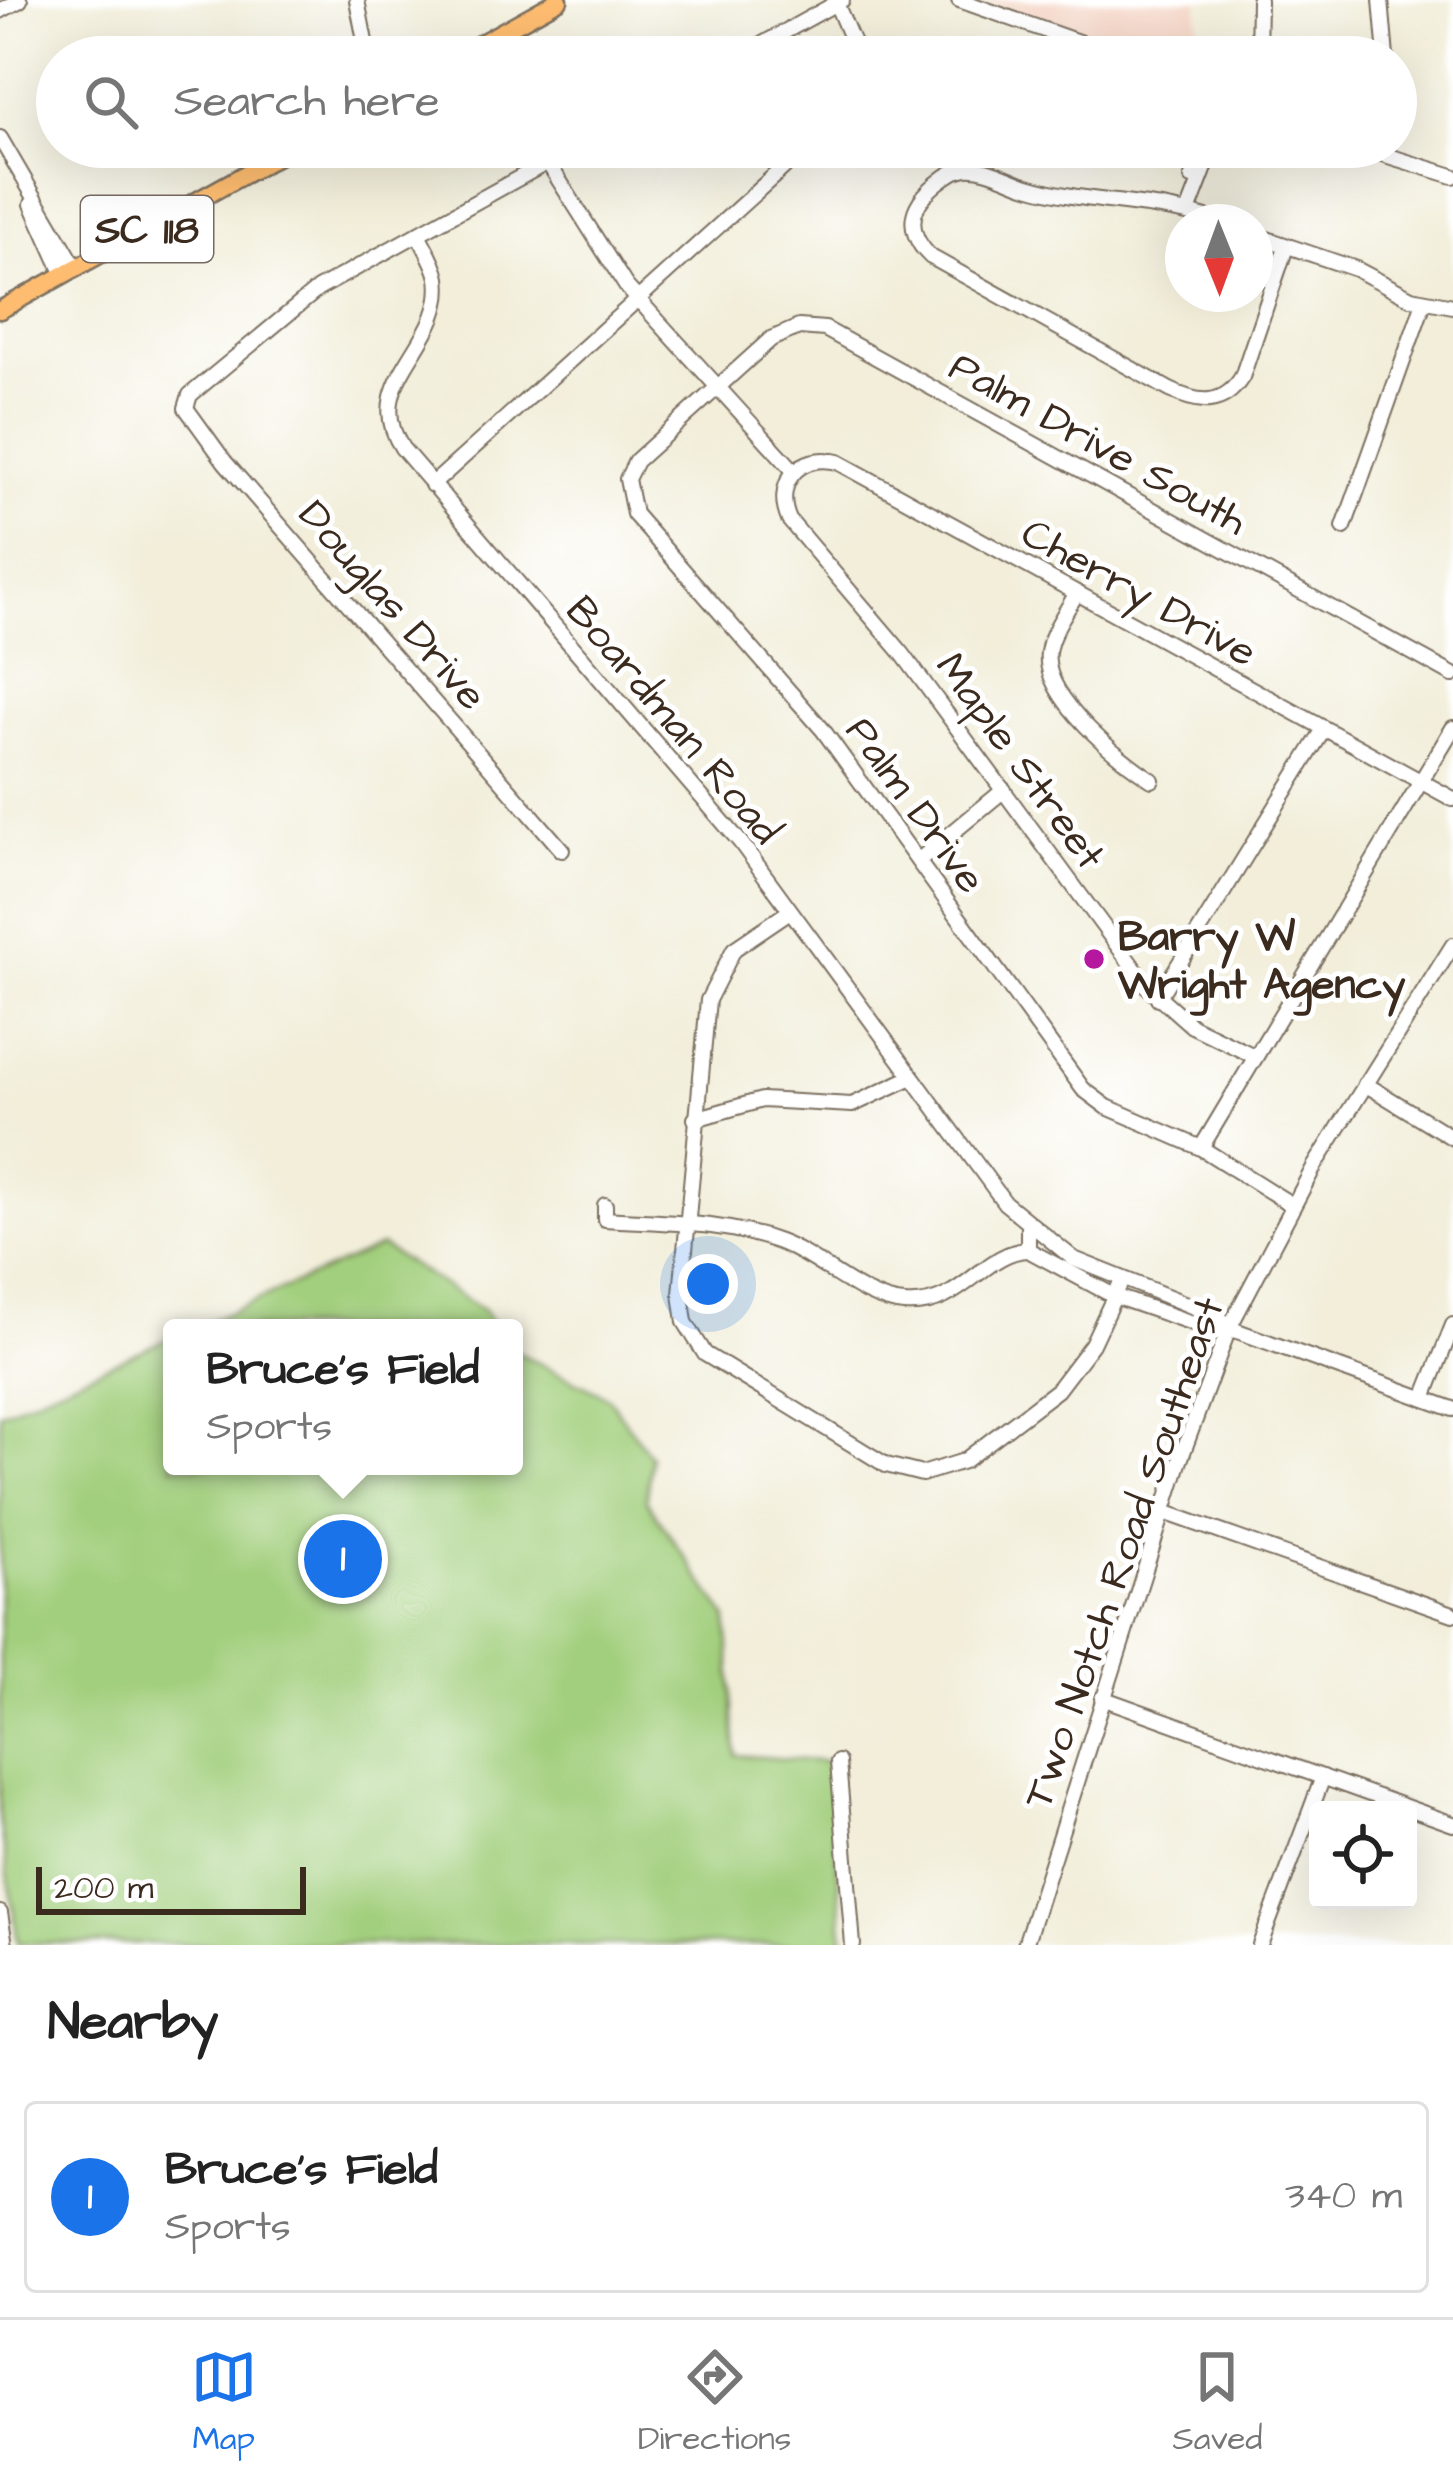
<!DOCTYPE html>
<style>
body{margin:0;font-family:"Architects Daughter",sans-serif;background:#f6f6f6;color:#222}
.controls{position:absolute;right:36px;bottom:36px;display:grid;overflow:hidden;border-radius:12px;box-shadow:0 12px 48px #0002}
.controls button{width:108px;height:108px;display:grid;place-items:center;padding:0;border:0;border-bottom:3px solid #e0e0e0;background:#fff;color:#222;font:60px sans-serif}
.compass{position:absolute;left:1165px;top:204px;width:108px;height:108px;border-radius:50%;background:#fff;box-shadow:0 12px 48px #0002;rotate:179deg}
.scale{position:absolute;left:36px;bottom:30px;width:270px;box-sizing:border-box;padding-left:12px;border:6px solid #3b2a1e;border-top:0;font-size:33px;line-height:42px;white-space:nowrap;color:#3b2a1e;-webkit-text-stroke:9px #fff;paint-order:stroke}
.you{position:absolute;left:708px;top:1284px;width:42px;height:42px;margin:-30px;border:9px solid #fff;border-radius:50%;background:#1a73e8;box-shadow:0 0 0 18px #1a73e833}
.badge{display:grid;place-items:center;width:78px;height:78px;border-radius:50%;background:#1a73e8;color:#fff;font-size:39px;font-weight:700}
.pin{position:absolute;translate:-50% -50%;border:6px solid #fff;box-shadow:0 3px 12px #0006}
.popup{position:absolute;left:163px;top:1319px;width:360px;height:156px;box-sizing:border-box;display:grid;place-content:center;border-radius:12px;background:#fff;filter:drop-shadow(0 3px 9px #0005);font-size:39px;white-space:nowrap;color:#767676}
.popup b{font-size:45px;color:#222}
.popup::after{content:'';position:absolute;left:50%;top:100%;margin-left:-24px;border:24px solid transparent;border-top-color:#fff}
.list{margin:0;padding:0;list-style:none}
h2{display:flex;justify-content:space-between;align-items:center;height:156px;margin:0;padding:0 48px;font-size:51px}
h2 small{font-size:39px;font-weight:400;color:#767676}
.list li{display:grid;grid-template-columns:78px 1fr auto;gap:36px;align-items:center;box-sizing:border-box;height:192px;margin:0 24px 24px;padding:0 24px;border:3px solid #e0e0e0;border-radius:12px}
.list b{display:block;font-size:45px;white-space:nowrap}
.list p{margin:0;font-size:39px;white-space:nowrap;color:#767676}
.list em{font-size:39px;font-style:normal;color:#767676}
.icon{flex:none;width:66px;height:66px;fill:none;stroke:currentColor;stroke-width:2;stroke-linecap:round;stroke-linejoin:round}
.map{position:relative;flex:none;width:1453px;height:1945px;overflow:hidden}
.search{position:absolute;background:#fff;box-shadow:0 12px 48px #0002;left:36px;right:36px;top:36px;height:132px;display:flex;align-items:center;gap:30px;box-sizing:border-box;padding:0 42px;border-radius:66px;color:#767676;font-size:45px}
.sheet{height:372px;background:#fff}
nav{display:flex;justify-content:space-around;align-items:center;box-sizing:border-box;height:168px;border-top:3px solid #e0e0e0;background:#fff;font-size:33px;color:#767676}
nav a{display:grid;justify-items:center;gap:6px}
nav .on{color:#1a73e8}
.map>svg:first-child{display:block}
</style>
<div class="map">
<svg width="1453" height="1945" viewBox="0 0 1453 1945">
<rect width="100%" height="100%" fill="#fff"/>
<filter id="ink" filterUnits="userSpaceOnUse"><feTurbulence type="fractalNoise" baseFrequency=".00833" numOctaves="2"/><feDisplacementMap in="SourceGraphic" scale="24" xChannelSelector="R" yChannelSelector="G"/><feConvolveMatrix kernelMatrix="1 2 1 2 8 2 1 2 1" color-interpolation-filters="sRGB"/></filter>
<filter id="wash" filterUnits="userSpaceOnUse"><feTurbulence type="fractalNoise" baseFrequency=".004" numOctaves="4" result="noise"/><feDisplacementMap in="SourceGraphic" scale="48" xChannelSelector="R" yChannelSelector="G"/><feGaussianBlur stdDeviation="2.7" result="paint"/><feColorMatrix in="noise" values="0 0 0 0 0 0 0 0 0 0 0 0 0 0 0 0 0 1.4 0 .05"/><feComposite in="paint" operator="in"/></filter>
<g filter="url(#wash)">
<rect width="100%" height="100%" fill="#f2eeda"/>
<polygon fill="#f5d3c2" points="984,0 1198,0 1199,57 1144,57"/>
<g fill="#a2cf7d" stroke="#6e7c4e" stroke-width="3">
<polygon points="381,1246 484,1311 496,1328 194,1328"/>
<polygon points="172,1337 172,1466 514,1466 514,1351 608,1397 651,1457 646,1500 727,1618 736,1755 828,1762 844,1945 18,1943 0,1821 0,1413"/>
</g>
</g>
<g filter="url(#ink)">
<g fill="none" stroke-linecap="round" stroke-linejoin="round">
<defs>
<g id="minor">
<polyline points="357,0 368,57"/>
<polyline points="959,0 1121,57"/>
<polyline points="1381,0 1386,57"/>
<polyline points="836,3 859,57"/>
<polyline points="0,11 20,0"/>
<polyline points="739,57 842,0"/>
<polyline points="1258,57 1259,0"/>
<polyline points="0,138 76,268"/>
<polyline points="538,147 626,286 794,471"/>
<polyline points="1359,147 1453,176"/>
<polyline points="1192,177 1199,147"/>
<polyline points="32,204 64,275"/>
<polyline points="1188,212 1213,147"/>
<path d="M1219 222C1157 200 1090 205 1028 186 1009 180 986 166 966 168 949 170 924 192 917 207 908 226 917 244 931 257L1170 390C1199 404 1223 407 1242 377L1286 247"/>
<path d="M418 234C425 248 435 263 438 278 448 343 359 381 402 448L741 843 1005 1203 1074 1259 1219 1317 1229 1328"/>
<polyline points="1255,235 1356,269 1411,298 1453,306"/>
<polyline points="432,485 806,147"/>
<polyline points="1344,527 1424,302"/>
<path d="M1076 594C1067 611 1050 633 1048 653 1042 697 1119 759 1152 780"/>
<polyline points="562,850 225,462 186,408 190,395 318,289 575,147"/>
<polyline points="918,861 1004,790"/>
<polyline points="790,911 734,949 708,1000 681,1294 685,1322 705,1354 886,1465 922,1474 964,1461 1057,1390 1092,1344 1122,1280"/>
<polyline points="1158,998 1324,729"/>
<path d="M1254 1056 1192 1026 1148 987 902 653 789 520C773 484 799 452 838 462L1453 799"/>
<polyline points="1365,1084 1453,1138"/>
<polyline points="695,1119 762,1100 852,1105 912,1077"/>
<polyline points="1201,1148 1453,728"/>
<path d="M605 1205V1219C663 1223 724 1221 779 1242 820 1257 860 1300 904 1304 962 1309 983 1251 1028 1250"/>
<polyline points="1292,1205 1201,1148 1107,1107 1083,1089 823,730 634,514 627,479 636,461 771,339 799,327 825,329 1453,675"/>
<polyline points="1028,1226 1028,1250 1114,1296 1213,1330 1229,1328 1453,1409"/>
<polyline points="1424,1398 1453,1325"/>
<polyline points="1164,1512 1453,1614"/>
<polyline points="1102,1698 1453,1824"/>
<polyline points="838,1762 853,1945"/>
<polyline points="0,1913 5,1945"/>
<polyline points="1025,1945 1179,1463 1229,1328 1314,1167 1453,945"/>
<polyline points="1260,1945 1323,1777"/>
</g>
<g id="major">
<polyline points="456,57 559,0"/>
<polyline points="0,310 294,147"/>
</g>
</defs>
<use href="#minor" stroke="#7b6f60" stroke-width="18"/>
<use href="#major" stroke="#7b6f60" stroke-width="21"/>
<use href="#minor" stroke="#fff" stroke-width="14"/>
<use href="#major" stroke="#fdbc6f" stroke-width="16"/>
</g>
</g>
<circle fill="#b5179e" stroke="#fff" stroke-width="4.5" cx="1094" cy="959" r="12"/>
<g text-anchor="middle" stroke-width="10" stroke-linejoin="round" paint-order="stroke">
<rect fill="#fff" stroke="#766a62" stroke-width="3" x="81" y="196" width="132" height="66" rx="9"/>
<g font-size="39" font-weight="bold" fill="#3b2a1e">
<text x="147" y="243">SC 118</text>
</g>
<g font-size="42" fill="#3b2a1e" stroke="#fff">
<text transform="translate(1099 442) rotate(29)" y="15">Palm Drive South</text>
<text transform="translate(1140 591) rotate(29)" y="15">Cherry Drive</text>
<text transform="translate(394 604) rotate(49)" y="15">Douglas Drive</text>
<text transform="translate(675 719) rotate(50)" y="15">Boardman Road</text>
<text transform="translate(1022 760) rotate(54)" y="15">Maple Street</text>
<text transform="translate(917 804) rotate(54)" y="15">Palm Drive</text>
<text transform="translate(1122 1552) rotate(-71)" y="15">Two Notch Road Southeast</text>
</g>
<g font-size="42" font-weight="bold" fill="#3b2a1e" stroke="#fff" text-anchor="start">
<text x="1118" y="950">Barry W<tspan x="1118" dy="48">Wright Agency</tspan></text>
</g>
</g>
</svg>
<div class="controls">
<button><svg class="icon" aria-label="locate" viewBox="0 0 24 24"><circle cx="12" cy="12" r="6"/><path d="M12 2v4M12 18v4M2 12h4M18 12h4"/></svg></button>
</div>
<svg class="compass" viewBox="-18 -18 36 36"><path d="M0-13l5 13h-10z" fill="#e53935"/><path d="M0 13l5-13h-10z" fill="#767676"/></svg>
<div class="scale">200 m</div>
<div class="you"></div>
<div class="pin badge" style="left:343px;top:1559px">1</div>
<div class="popup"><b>Bruce's Field</b>Sports</div>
<div class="search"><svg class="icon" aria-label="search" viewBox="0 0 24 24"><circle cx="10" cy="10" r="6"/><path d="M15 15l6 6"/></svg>Search here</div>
</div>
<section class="sheet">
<h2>Nearby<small></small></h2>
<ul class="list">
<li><span class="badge">1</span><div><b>Bruce's Field</b><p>Sports</p></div><em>340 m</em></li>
</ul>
</section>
<nav>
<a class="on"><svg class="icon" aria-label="map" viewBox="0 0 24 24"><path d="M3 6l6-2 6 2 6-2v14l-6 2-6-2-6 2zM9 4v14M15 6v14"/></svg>Map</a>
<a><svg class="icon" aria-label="directions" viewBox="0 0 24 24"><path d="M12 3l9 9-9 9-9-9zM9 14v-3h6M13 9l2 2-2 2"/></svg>Directions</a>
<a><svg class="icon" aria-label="saved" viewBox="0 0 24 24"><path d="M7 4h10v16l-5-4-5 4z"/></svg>Saved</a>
</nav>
